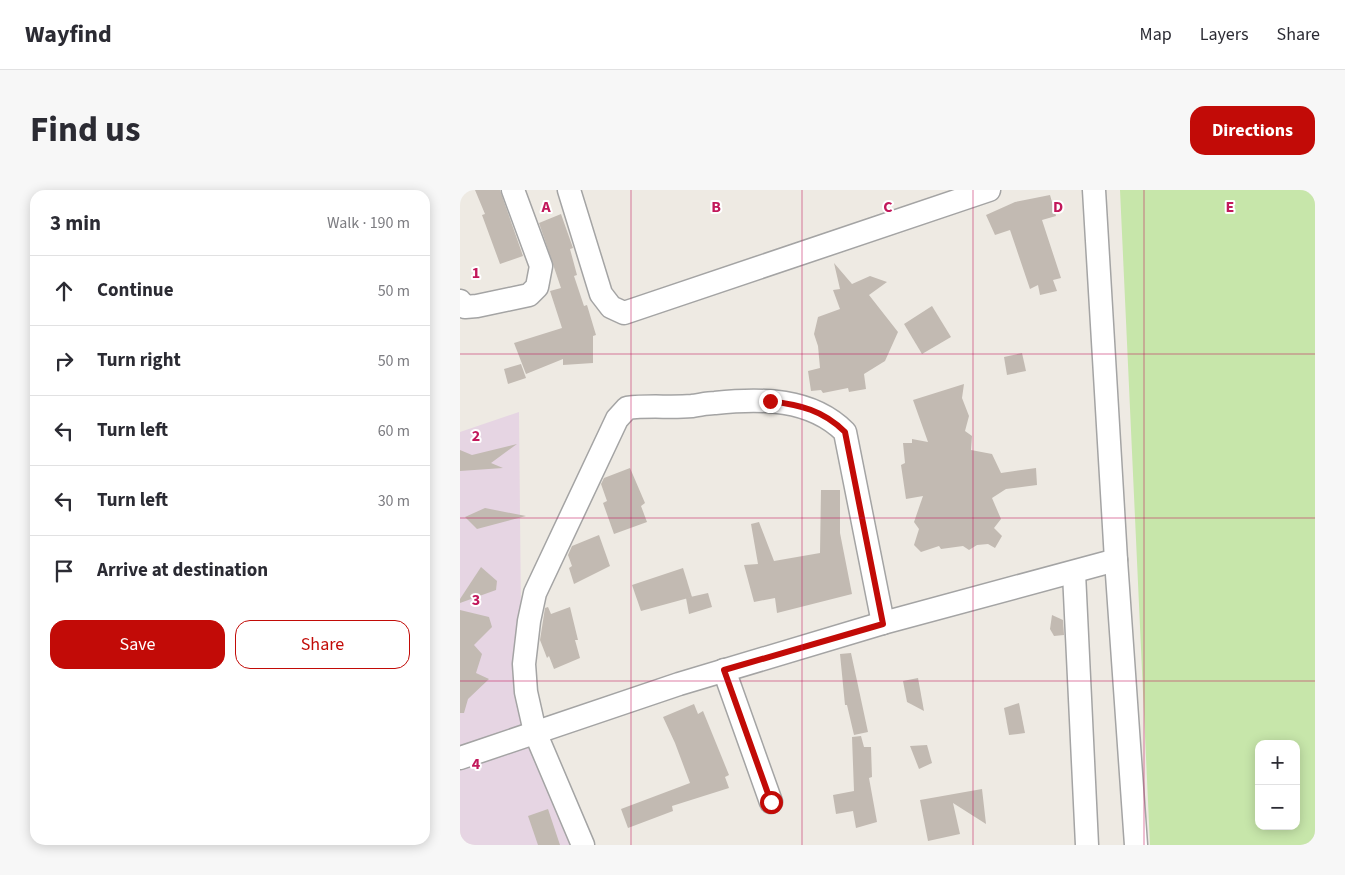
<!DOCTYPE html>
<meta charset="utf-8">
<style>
body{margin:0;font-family:"Source Sans 3",sans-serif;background:#f7f7f7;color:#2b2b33}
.controls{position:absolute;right:15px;bottom:15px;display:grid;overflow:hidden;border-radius:10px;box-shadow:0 2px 12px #0003}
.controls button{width:45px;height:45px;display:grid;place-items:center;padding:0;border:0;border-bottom:1px solid #e1e1e2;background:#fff;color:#2b2b33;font:25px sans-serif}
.stop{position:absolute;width:15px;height:15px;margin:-11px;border:4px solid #c20b07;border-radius:50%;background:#fff}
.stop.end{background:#c20b07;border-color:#fff;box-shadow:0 1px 5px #0008}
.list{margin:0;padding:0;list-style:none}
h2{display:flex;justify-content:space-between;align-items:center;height:65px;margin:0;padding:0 20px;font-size:21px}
h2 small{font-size:16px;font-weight:400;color:#7c7c81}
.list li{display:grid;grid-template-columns:32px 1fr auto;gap:15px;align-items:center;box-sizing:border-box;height:70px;padding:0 20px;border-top:1px solid #e1e1e2}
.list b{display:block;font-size:19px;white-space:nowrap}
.list em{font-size:16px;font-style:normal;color:#7c7c81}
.actions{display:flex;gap:10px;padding:15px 20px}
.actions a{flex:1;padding:11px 0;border:1px solid #c20b07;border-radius:15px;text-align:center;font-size:18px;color:#c20b07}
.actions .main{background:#c20b07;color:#fff}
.icon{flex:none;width:28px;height:28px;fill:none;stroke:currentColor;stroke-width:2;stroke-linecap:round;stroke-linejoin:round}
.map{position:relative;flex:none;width:855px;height:655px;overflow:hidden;border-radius:15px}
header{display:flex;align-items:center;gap:30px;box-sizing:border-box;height:70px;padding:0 25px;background:#fff;border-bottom:1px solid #e1e1e2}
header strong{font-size:24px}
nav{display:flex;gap:28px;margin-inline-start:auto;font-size:18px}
.intro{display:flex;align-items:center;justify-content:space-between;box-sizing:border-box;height:120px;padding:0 30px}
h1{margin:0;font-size:35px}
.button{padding:12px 22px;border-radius:15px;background:#c20b07;color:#fff;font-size:18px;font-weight:700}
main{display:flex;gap:30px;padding:0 30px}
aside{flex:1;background:#fff;border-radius:15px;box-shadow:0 2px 12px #0003}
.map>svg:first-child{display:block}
</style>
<header>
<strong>Wayfind</strong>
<nav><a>Map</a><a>Layers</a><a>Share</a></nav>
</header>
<div class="intro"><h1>Find us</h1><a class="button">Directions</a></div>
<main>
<aside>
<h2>3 min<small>Walk · 190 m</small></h2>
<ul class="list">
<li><svg class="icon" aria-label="ahead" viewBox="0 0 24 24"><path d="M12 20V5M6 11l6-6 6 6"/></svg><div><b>Continue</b></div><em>50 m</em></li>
<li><svg class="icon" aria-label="right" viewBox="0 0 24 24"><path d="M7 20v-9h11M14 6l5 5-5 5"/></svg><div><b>Turn right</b></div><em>50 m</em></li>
<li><svg class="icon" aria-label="left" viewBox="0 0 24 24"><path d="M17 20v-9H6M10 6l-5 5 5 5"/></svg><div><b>Turn left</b></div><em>60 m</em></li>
<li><svg class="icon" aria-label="left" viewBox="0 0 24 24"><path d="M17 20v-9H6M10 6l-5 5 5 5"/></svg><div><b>Turn left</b></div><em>30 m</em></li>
<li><svg class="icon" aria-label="arrive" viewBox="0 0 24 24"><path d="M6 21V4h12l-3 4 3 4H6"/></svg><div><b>Arrive at destination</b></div></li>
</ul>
<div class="actions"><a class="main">Save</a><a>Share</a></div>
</aside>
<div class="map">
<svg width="855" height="655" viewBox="0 0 855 655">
<rect width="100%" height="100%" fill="#eeeae3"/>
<polygon fill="#e6d5e3" points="59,222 62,529 121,655 0,655 0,242"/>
<path fill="#c7e6aa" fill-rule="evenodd" d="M660 0H855V655H690ZM799 554H836V636H799Z"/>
<g fill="#c2bab2">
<polygon points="15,0 40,0 63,66 40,74 22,25 25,24"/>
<polygon points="590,5 596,26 582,30 601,88 593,90 597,101 580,105 578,95 570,99 550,40 535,45 526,25 555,12"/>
<polygon points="101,24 113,58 110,59 117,85 114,86 124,116 127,115 136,145 133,146 133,173 103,175 103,169 66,184 54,153 102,138 90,101 101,98 79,33"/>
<polygon points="374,73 392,94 410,86 427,92 409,105 438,142 425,171 404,184 406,199 389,202 388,198 363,203 361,200 351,201 348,181 360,178 358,156 354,144 358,127 380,119 373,100 380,99"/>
<polygon points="472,116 491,147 462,164 444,134"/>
<polygon points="562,163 566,181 547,185 544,167"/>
<polygon points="61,174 66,188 48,194 44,179"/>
<polygon points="504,194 502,208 509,226 505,241 512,246 511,260 532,264 541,283 576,278 577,295 546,299 532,308 541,329 534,338 542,346 535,358 528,354 517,355 509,360 503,356 481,359 479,356 461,362 454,355 459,339 454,332 463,306 446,309 441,275 445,273 443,253 452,253 452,249 468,252 453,210"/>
<polygon points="57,254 31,273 43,278 0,281 0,260 12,265"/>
<polygon points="170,278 185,313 181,316 187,332 154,344 143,313 147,311 141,294 144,288"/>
<polygon points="361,300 380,300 380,343 392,404 317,423 315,408 294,412 284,375 298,374 291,334 299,332 314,371 360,363"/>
<polygon points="25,318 66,326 17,339 5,327"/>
<polygon points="139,345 150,376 114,394 109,378 112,376 108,365 112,356"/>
<polygon points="21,377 37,391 36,400 0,413 0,409"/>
<polygon points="223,378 232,407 181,421 172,395"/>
<polygon points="248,403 252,417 229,424 226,408"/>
<polygon points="88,417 91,424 110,417 118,450 115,450 120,468 94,479 89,466 87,468 80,450 85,418"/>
<polygon points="0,420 29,427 32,437 14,455 22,464 16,483 29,489 8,509 4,523 0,523"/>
<polygon points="592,425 603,430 604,445 594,446 590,439"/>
<polygon points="391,463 408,542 394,545 387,515 385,515 380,464"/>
<polygon points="458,488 464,521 447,512 443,491"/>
<polygon points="559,513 565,543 549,545 544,518"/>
<polygon points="234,514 238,524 243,521 269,585 265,587 269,598 212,616 213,621 168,638 161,619 230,593 215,553 203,527"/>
<polygon points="401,546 404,557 411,557 412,587 409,588 417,632 396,638 393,621 376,624 373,605 394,601 392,547"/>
<polygon points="467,555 472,573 459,579 450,556"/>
<polygon points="522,599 526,634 493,613 500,644 468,651 460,610"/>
<polygon points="88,619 100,655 78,655 68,626"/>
</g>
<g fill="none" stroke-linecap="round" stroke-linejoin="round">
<defs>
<g id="minor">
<polyline points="109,0 141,104 151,117 164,123 529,0"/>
<polyline points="634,0 656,370 676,655"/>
<polyline points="0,111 5,117 17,116 69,105 77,97 81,76 53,0"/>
<polyline points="614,383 627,655"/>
<polyline points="264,480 311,612"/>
<polyline points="0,568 219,494 423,433 656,370"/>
<path d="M123 655 75 542 66 502 64 474 69 431 75 403 157 229 167 218C189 215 211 218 232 216 240 215 247 213 255 213 301 208 351 208 385 242L423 433"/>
</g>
</defs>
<use href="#minor" stroke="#a4a4a4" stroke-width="25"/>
<use href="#minor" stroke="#fff" stroke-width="22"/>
</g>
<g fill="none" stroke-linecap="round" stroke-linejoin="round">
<path stroke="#c20b07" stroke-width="6" d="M310 211C340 215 363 220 385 242L423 434 264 480 311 612"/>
</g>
<path fill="none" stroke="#c2185b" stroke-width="1" stroke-opacity="0.55" d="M171 0V655M342 0V655M513 0V655M684 0V655M0 164H855M0 328H855M0 491H855"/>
<g font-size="16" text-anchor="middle" font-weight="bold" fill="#c2185b" stroke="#fff" stroke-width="4" stroke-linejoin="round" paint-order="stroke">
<text x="86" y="22">A</text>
<text x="256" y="22">B</text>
<text x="428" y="22">C</text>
<text x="598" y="22">D</text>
<text x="770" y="22">E</text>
<text x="16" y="88">1</text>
<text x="16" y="251">2</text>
<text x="16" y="415">3</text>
<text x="16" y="579">4</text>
</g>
</svg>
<div class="controls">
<button>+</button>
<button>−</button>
</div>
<div class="stop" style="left:311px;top:612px"></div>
<div class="stop end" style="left:310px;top:211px"></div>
</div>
</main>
